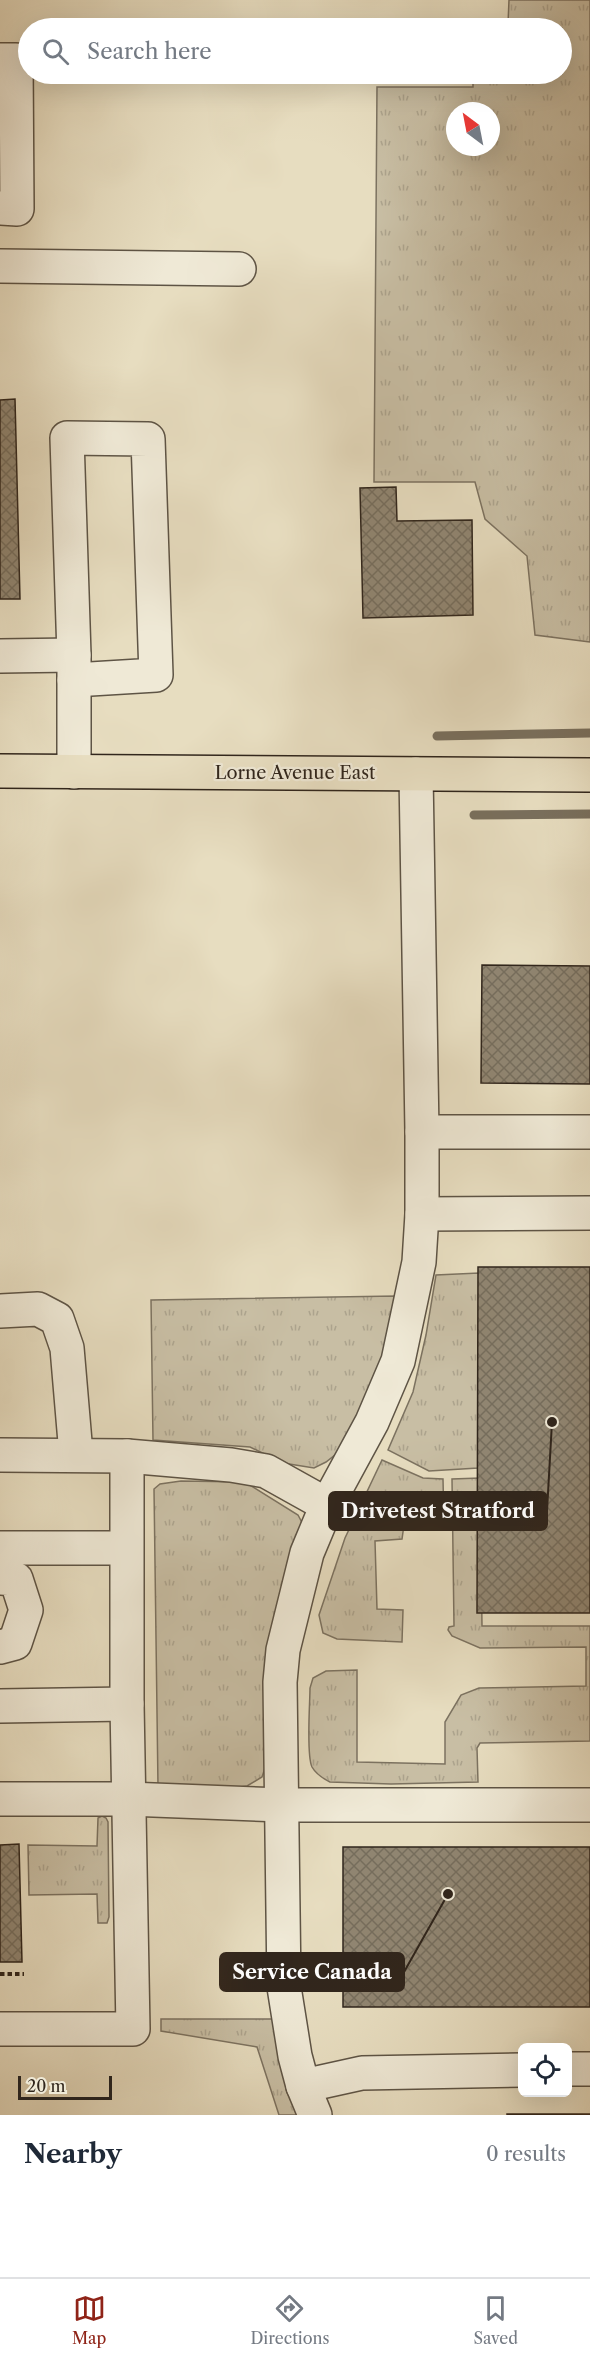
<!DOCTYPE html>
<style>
body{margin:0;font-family:"Libre Caslon Text",serif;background:#f2f2f3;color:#1f2937}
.controls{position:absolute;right:18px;bottom:18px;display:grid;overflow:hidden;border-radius:9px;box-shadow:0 6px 24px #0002}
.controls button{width:54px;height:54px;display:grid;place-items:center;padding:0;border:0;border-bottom:2px solid #e0e1e3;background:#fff;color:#1f2937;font:30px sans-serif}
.compass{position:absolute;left:446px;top:102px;width:54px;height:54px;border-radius:50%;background:#fff;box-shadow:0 6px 24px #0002;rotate:328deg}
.scale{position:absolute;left:18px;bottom:15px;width:94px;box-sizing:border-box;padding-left:6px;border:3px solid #31261c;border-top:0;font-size:16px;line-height:21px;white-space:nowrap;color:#31261c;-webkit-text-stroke:4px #efe9d6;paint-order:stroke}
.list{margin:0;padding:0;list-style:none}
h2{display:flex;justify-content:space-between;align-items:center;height:78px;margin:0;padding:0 24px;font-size:26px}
h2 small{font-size:20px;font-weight:400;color:#747a83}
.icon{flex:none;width:33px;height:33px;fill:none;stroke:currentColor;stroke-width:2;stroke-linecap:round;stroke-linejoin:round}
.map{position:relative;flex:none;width:590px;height:2115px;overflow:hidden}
.search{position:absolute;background:#fff;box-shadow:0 6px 24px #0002;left:18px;right:18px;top:18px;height:66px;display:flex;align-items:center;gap:15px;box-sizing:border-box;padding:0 21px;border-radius:33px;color:#747a83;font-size:22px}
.sheet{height:162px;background:#fff}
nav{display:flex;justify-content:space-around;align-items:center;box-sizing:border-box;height:84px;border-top:2px solid #e0e1e3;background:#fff;font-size:16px;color:#747a83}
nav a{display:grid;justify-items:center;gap:3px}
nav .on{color:#8f2418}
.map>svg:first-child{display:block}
</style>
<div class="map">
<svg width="590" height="2115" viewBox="0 0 590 2115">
<defs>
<pattern id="grass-tufts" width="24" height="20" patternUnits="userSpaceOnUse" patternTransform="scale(1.5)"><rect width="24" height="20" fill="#c8bea4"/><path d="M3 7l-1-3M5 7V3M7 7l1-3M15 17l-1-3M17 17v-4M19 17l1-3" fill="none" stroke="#aca38d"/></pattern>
<pattern id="building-cross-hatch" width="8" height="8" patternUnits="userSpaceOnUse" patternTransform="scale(1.5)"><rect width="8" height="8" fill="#908571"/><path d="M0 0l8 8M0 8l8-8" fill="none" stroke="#766d5c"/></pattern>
</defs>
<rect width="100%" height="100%" fill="#e7ddc0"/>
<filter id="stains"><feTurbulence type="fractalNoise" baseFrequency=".00333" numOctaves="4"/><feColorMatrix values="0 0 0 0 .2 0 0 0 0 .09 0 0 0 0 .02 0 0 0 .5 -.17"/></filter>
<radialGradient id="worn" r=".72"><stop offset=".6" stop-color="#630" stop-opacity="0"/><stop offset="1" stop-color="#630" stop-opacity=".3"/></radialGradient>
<g fill="url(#grass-tufts)" stroke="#7c7260" stroke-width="1.5" fill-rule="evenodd">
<path d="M509 0H590V642L535 635 527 556 485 519 475 482H374L377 87H473V74H562V28H496L508 24ZM455 111H491V147H455Z"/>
<polygon points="479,1273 478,1468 429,1471 388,1450 413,1392 426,1335 436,1275"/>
<polygon points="396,1296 387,1346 345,1447 326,1462 314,1468 283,1463 250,1447 153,1440 151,1300"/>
<polygon points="382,1460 423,1478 443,1479 444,1525 404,1525 402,1539 375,1541 377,1609 403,1610 402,1642 337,1639 323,1633 319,1615 345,1538"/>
<path d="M480 1478 482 1626H590V1741L480 1743 477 1748 478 1782 391 1784 330 1782C324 1779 316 1774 312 1767 306 1755 310 1704 310 1688L313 1678 326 1671 357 1670V1762L445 1764V1722L461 1695 479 1688 586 1686V1647L480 1648 452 1636 448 1630 449 1627 454 1626 452 1479Z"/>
<polygon points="181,1481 245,1482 298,1515 306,1530 268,1759 262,1777 247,1786 227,1789 158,1786 154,1489 160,1484"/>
<polygon points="102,1816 106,1818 108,1822 109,1917 107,1923 98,1923 97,1894 29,1895 28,1845 97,1846 98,1818"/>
<polygon points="161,2019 275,2019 300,2115 279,2115 257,2047 161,2031"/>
</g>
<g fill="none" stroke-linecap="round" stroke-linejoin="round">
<g stroke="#796f5d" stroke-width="9">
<polyline points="437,736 590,733"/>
<polyline points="474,815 590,814"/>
</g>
</g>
<g fill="url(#building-cross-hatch)" stroke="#31261c" stroke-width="1.5">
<polygon points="15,399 20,599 0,599 0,400"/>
<polygon points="396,487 397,521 472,520 473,615 363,618 360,488"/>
<polygon points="482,965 590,966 590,1084 481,1083"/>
<polygon points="478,1267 590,1267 590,1613 477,1613"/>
<polygon points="19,1844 22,1962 0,1962 0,1845"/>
<rect x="343" y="1847" width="247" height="160"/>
<rect x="507" y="2114" width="83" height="1"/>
</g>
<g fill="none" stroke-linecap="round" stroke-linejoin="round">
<defs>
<g id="minor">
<polyline points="0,60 16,60 17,209 0,208"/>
<polyline points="0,266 239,269"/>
<polyline points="0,656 74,655 74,772"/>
<polyline points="74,680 156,675 148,439 67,438 74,655"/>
<polyline points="422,1132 590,1132"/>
<polyline points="422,1214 590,1213"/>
<polyline points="0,1311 38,1309 57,1319 67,1348 76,1454"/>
<polyline points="0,1455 127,1456 231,1465 266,1471 327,1505"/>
<polyline points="0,1548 126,1548"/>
<polyline points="0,1578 16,1579 26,1610 15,1643 0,1647"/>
<polyline points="0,1706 127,1704"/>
<polyline points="0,1799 128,1799 282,1805 590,1805"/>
<polyline points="0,2029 133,2029 127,1704 127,1456"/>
<polyline points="568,2069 590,2069"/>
<polyline points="303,2086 362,2073 522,2070"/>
<polyline points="315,2115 303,2086 295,2056 284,1987 280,1682 283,1650 307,1553 327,1505 372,1422 398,1361 419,1262 422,1214 422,1132 416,774"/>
</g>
<polyline id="major" points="0,771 590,775"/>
</defs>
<use href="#minor" stroke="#5e5445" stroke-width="36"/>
<use href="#major" stroke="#31261c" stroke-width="36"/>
<polyline stroke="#31261c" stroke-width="4" stroke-dasharray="4.5 3" stroke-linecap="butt" points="0,1974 24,1974"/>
<use href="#minor" stroke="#efe9d6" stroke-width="33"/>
<use href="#major" stroke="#e7ddc0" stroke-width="33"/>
</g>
<g text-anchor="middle" stroke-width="4.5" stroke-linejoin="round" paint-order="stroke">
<g font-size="18" fill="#31261c" stroke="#efe9d6">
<text x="295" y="779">Lorne Avenue East</text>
</g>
</g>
<path fill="none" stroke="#31261c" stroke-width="2" d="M552 1422L547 1511M448 1894L404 1972"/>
<g fill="#31261c" stroke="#efe9d6" stroke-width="2">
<circle cx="552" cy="1422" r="6"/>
<circle cx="448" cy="1894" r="6"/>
</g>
<g fill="#31261c" stroke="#31261c" stroke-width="2">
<rect x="329" y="1492" width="218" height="38" rx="6"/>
<rect x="220" y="1953" width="184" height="38" rx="6"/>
</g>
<g font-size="20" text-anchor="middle" font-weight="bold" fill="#fff">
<text x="438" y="1518">Drivetest Stratford</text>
<text x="312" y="1979">Service Canada</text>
</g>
<rect width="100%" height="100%" filter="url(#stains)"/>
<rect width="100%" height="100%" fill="url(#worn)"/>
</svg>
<div class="controls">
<button><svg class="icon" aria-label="locate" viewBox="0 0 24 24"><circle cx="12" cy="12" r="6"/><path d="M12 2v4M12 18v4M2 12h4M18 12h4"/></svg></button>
</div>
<svg class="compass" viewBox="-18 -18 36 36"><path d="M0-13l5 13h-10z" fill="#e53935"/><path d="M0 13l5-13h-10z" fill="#747a83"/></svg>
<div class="scale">20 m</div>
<div class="search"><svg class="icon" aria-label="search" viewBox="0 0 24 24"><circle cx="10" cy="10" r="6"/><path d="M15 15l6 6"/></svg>Search here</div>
</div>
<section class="sheet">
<h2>Nearby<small>0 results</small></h2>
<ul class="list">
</ul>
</section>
<nav>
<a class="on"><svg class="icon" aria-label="map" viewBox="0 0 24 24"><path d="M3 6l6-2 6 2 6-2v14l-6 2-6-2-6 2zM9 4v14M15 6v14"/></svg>Map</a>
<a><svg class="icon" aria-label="directions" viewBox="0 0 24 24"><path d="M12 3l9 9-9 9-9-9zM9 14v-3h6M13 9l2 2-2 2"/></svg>Directions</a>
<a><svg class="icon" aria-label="saved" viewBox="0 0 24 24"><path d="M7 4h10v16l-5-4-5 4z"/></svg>Saved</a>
</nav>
